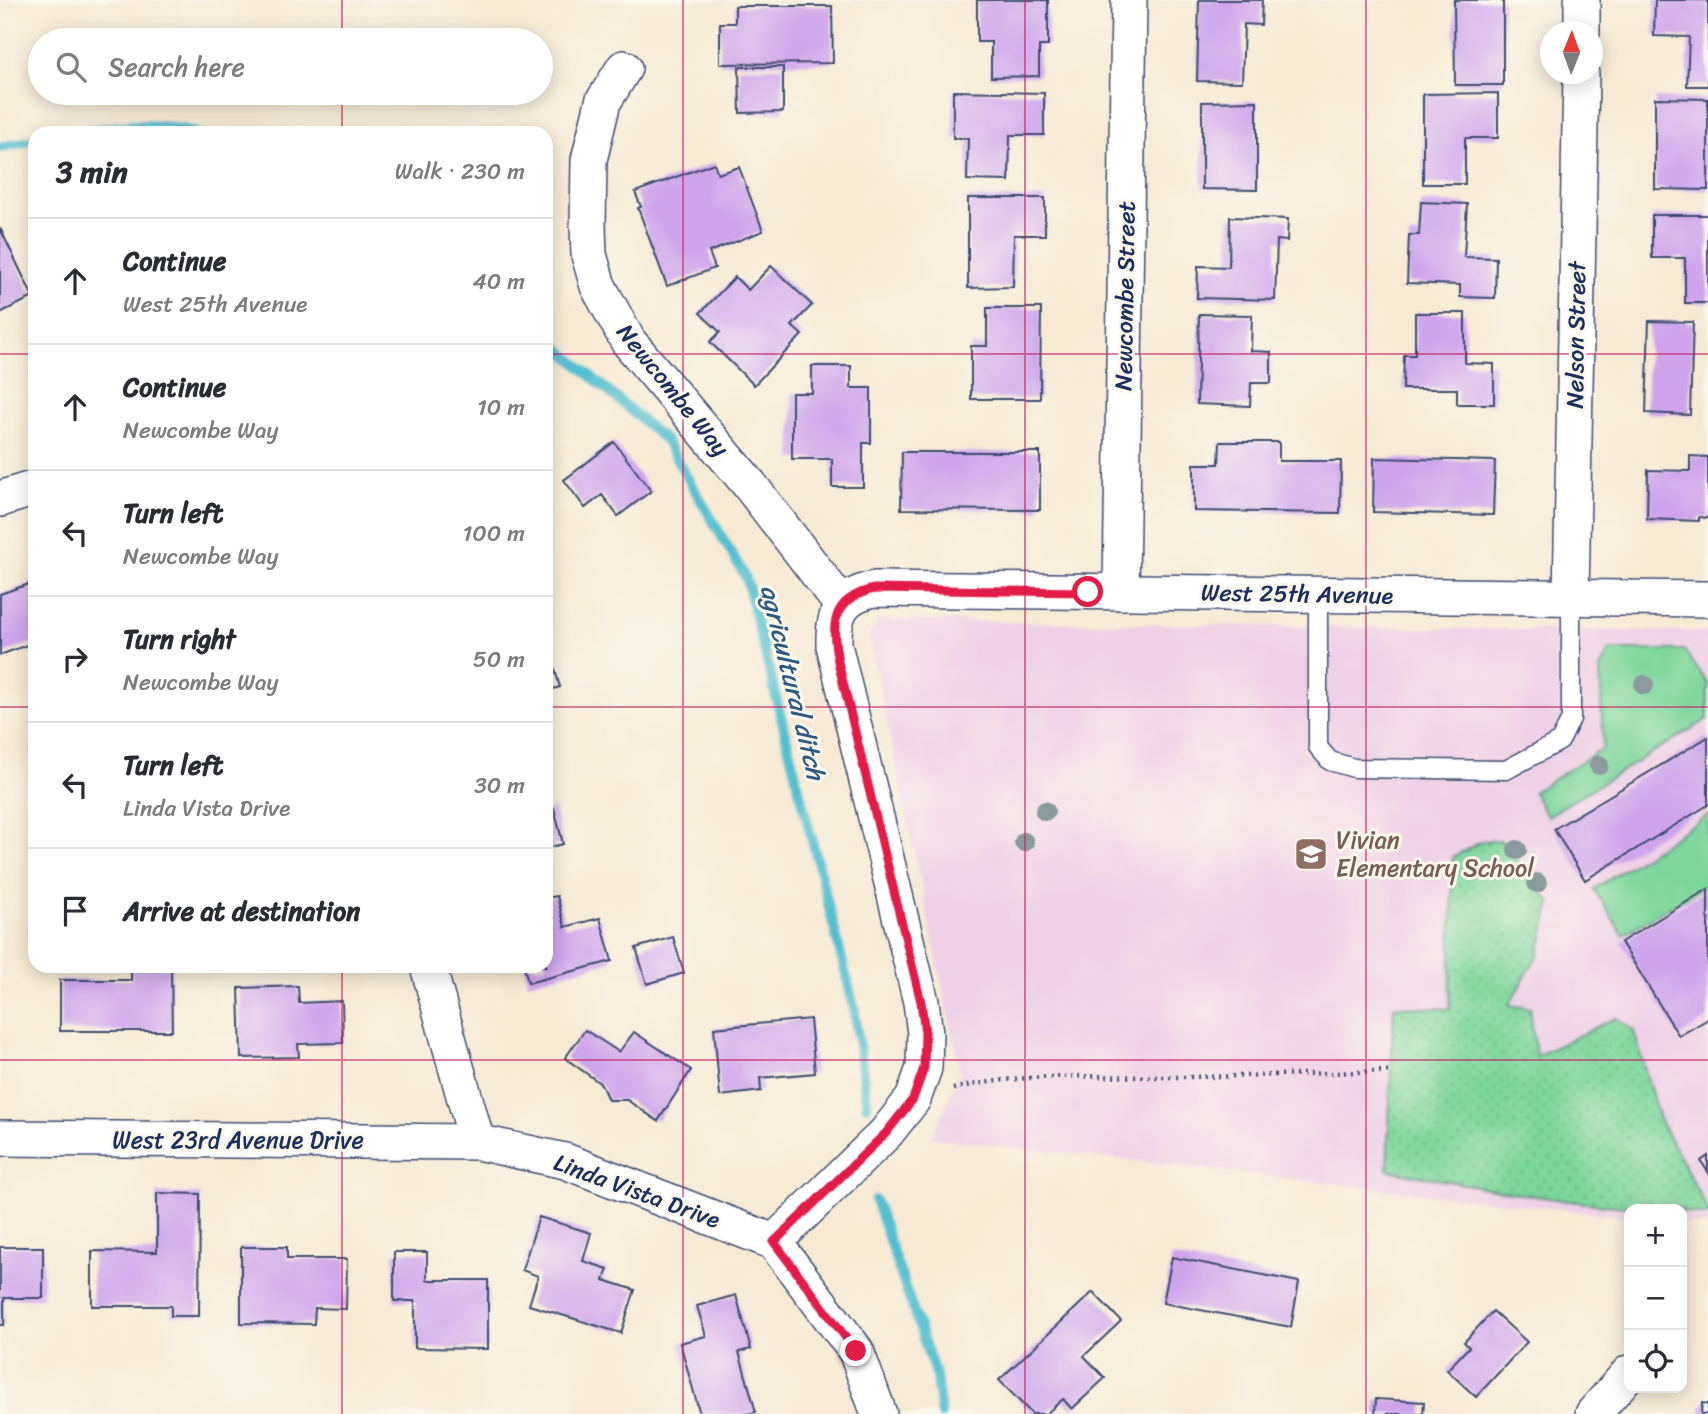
<!DOCTYPE html>
<meta charset="utf-8">
<style>
body{margin:0;font-family:Sriracha,sans-serif;background:#f7f7f7;color:#2b2b33}
.controls{position:absolute;right:21px;bottom:21px;display:grid;overflow:hidden;border-radius:14px;box-shadow:0 4px 18px #0003}
.controls button{width:63px;height:63px;display:grid;place-items:center;padding:0;border:0;border-bottom:2px solid #e1e1e2;background:#fff;color:#2b2b33;font:35px sans-serif}
.compass{position:absolute;left:1540px;top:21px;width:63px;height:63px;border-radius:50%;background:#fff;box-shadow:0 4px 18px #0003;rotate:1deg}
.stop{position:absolute;width:21px;height:21px;margin:-16px;border:5px solid #e11d48;border-radius:50%;background:#fff}
.stop.end{background:#e11d48;border-color:#fff;box-shadow:0 2px 7px #0008}
.list{margin:0;padding:0;list-style:none}
h2{display:flex;justify-content:space-between;align-items:center;height:91px;margin:0;padding:0 28px;font-size:30px}
h2 small{font-size:23px;font-weight:400;color:#7c7c81}
.list li{display:grid;grid-template-columns:46px 1fr auto;gap:21px;align-items:center;box-sizing:border-box;height:126px;padding:0 28px;border-top:2px solid #e1e1e2}
.list b{display:block;font-size:26px;white-space:nowrap}
.list p{margin:0;font-size:23px;white-space:nowrap;color:#7c7c81}
.list em{font-size:23px;font-style:normal;color:#7c7c81}
.icon{flex:none;width:38px;height:38px;fill:none;stroke:currentColor;stroke-width:2;stroke-linecap:round;stroke-linejoin:round}
.map{position:relative;flex:none;width:1708px;height:1414px;overflow:hidden}
.search{position:absolute;background:#fff;box-shadow:0 4px 18px #0003;left:28px;top:28px;width:525px;height:77px;display:flex;align-items:center;gap:18px;box-sizing:border-box;padding:0 24px;border-radius:38px;color:#7c7c81;font-size:26px}
.panel{position:absolute;background:#fff;box-shadow:0 4px 18px #0003;left:28px;top:126px;width:525px;height:847px;border-radius:21px}
.map>svg:first-child{display:block}
</style>
<div class="map">
<svg width="1708" height="1414" viewBox="0 0 1708 1414">
<defs>
<pattern id="park-dots" width="8" height="8" patternUnits="userSpaceOnUse" patternTransform="scale(1.75)"><rect width="8" height="8" fill="#7bd59b"/><path d="M2 2h.1M6 6h.1" fill="none" stroke="#6ab788" stroke-width="1.8" stroke-linecap="round"/></pattern>
</defs>
<rect width="100%" height="100%" fill="#fbf7ec"/>
<filter id="ink" filterUnits="userSpaceOnUse"><feTurbulence type="fractalNoise" baseFrequency=".0143" numOctaves="2"/><feDisplacementMap in="SourceGraphic" scale="14" xChannelSelector="R" yChannelSelector="G"/><feConvolveMatrix kernelMatrix="1 2 1 2 8 2 1 2 1" color-interpolation-filters="sRGB"/></filter>
<filter id="wash" filterUnits="userSpaceOnUse"><feTurbulence type="fractalNoise" baseFrequency=".00686" numOctaves="4" result="noise"/><feDisplacementMap in="SourceGraphic" scale="28" xChannelSelector="R" yChannelSelector="G"/><feGaussianBlur stdDeviation="1.57" result="paint"/><feColorMatrix in="noise" values="0 0 0 0 0 0 0 0 0 0 0 0 0 0 0 0 0 1.4 0 .05"/><feComposite in="paint" operator="in"/></filter>
<g filter="url(#wash)">
<rect width="100%" height="100%" fill="#f6ead5"/>
<polygon fill="#eed0e7" points="878,620 1708,632 1708,1226 1682,1223 1682,1209 1629,1209 1629,1217 931,1138 960,1071 869,636"/>
<g fill="#7bd59b" stroke="#4b827c" stroke-width="2">
<polygon points="1609,650 1684,650 1708,684 1708,719 1547,816 1533,792 1603,748 1600,668"/>
<polygon points="1708,815 1708,884 1623,935 1594,889"/>
</g>
<path fill="url(#park-dots)" stroke="#4b827c" stroke-width="2" d="M1501 840 1551 903 1539 953 1509 1005 1530 1008 1536 1056 1616 1018 1634 1031 1659 1119 1708 1210V1215L1682 1212V1209C1583 1209 1484 1187 1387 1170L1394 1006 1450 1009 1453 857 1482 841Z"/>
<g fill="none" stroke-linecap="round" stroke-linejoin="round">
<g stroke="#55bfd0" stroke-width="10">
<path d="M73 133C113 125 157 120 196 133"/>
<polyline points="0,147 35,140"/>
<polyline points="546,337 666,441 746,578 854,1007 867,1106"/>
<polyline points="875,1200 936,1376 941,1414"/>
</g>
</g>
<g id="blocks">
<g fill="#cea5ec">
<polygon points="977,0 1048,0 1048,46 1039,46 1039,76 991,77 991,42 977,42"/>
<polygon points="1199,0 1262,0 1261,25 1244,24 1242,82 1197,81"/>
<polygon points="1454,0 1503,0 1503,85 1455,85"/>
<polygon points="1655,0 1708,0 1708,86 1687,86 1689,37 1654,36"/>
<polygon points="735,6 832,6 833,63 720,64 720,23 735,23"/>
<polygon points="739,67 783,67 783,112 740,113"/>
<polygon points="953,91 1044,93 1044,135 1010,135 1009,181 967,180 968,138 953,138"/>
<polygon points="1498,93 1498,138 1465,138 1465,184 1423,184 1423,94"/>
<polygon points="1655,98 1708,99 1708,190 1655,189"/>
<polygon points="1257,101 1257,190 1202,189 1202,102"/>
<polygon points="714,163 718,174 739,167 763,231 709,252 715,268 667,286 638,208 641,207 635,192"/>
<polygon points="968,198 1045,198 1045,235 1014,235 1013,287 968,288"/>
<polygon points="1421,202 1467,204 1464,257 1496,258 1495,298 1460,297 1460,285 1407,283 1409,235 1419,235"/>
<polygon points="1652,215 1708,215 1708,303 1685,303 1685,258 1652,258"/>
<polygon points="1230,217 1288,219 1287,241 1277,240 1275,300 1197,298 1198,266 1229,267"/>
<polygon points="0,228 33,297 0,313"/>
<polygon points="771,266 812,305 792,326 802,335 754,385 710,342 720,332 700,313 735,277 748,290"/>
<polygon points="987,308 1041,308 1040,399 971,399 971,346 987,346"/>
<polygon points="1415,313 1465,313 1465,363 1494,364 1494,404 1457,404 1457,389 1403,389 1404,355 1415,355"/>
<polygon points="1199,314 1252,315 1251,351 1271,352 1271,383 1251,383 1250,406 1197,404"/>
<polygon points="1649,321 1693,322 1690,415 1646,413"/>
<polygon points="812,366 851,366 851,388 871,388 871,443 863,443 863,487 832,487 832,459 792,459 792,393 812,393"/>
<polygon points="614,442 651,491 618,516 602,495 585,508 564,480"/>
<polygon points="1220,442 1279,442 1279,461 1341,461 1340,513 1194,511 1194,464 1219,464"/>
<polygon points="902,452 1040,452 1040,510 901,509"/>
<polygon points="1690,456 1708,457 1708,518 1699,517 1699,521 1647,519 1648,470 1690,471"/>
<polygon points="1374,458 1495,461 1493,515 1373,512"/>
<polygon points="35,582 35,642 0,655 0,594"/>
<polygon points="546,640 560,687 546,691"/>
<polygon points="1708,737 1708,805 1585,880 1554,829"/>
<polygon points="554,808 563,844 546,848 546,810"/>
<polygon points="1708,889 1708,1019 1679,1036 1621,942"/>
<polygon points="557,896 565,927 600,918 612,961 528,983 524,966 546,966 546,898"/>
<polygon points="673,937 684,973 647,984 636,948"/>
<polygon points="131,967 171,967 172,1031 60,1031 60,980 131,980"/>
<polygon points="298,986 299,1003 342,1001 343,1043 298,1044 299,1057 241,1058 239,988"/>
<polygon points="810,1019 815,1073 760,1078 761,1091 720,1096 714,1028"/>
<polygon points="585,1030 619,1052 634,1032 691,1070 658,1121 627,1100 608,1100 601,1084 565,1058"/>
<polygon points="1708,1156 1708,1172 1701,1161"/>
<polygon points="157,1193 200,1194 199,1316 171,1316 171,1306 92,1306 92,1251 157,1252"/>
<polygon points="539,1217 591,1233 583,1261 608,1269 604,1280 635,1290 621,1333 529,1305 538,1276 522,1270"/>
<polygon points="0,1247 43,1247 43,1298 4,1298 4,1325 0,1325"/>
<polygon points="241,1247 287,1247 287,1259 347,1259 346,1309 315,1308 314,1324 241,1323"/>
<polygon points="394,1252 427,1252 427,1280 488,1280 488,1349 415,1348 415,1301 394,1301"/>
<polygon points="1172,1257 1299,1282 1291,1327 1163,1303"/>
<polygon points="1093,1292 1121,1321 1084,1356 1105,1378 1072,1409 1063,1399 1046,1414 1032,1414 999,1380"/>
<polygon points="736,1295 751,1349 739,1352 756,1412 747,1414 700,1414 680,1343 706,1336 697,1306"/>
<polygon points="1493,1311 1527,1342 1476,1397 1447,1370 1469,1347 1464,1342"/>
<polygon points="1376,1399 1424,1402 1423,1414 1375,1414"/>
<polygon points="1702,1403 1708,1404 1708,1414 1701,1414"/>
</g>
</g>
</g>
<g filter="url(#ink)">
<use href="#blocks" fill-opacity="0" stroke="#3c4b70" stroke-width="2"/>
<g fill="none" stroke-linecap="round" stroke-linejoin="round">
<defs>
<polyline id="service" points="1318,594 1318,747 1330,761 1354,768 1506,770 1560,741 1571,719 1571,596"/>
<g id="minor">
<polyline points="1582,32 1582,0"/>
<polyline points="624,68 603,102 589,160 588,225 589,255 598,286 628,341 749,484 842,605"/>
<polyline points="0,499 35,488"/>
<polyline points="1121,592 1129,0"/>
<polyline points="1571,596 1581,74"/>
<polyline points="428,966 477,1142"/>
<polyline points="0,1138 477,1142 565,1161 774,1242 856,1351 879,1414"/>
<path d="M774 1242 886 1133 913 1099 924 1068 925 1033 921 1002 834 645C833 613 841 596 874 589L1708 599"/>
<polyline points="1593,1414 1629,1373"/>
</g>
</defs>
<use href="#service" stroke="#3c4b70" stroke-width="21"/>
<use href="#minor" stroke="#3c4b70" stroke-width="38"/>
<path stroke="#3c4b70" stroke-width="4.5" stroke-dasharray="2 5" stroke-linecap="butt" d="M953 1089C1024 1072 1099 1077 1172 1077 1245 1077 1318 1073 1392 1071"/>
<use href="#service" stroke="#fff" stroke-width="18"/>
<use href="#minor" stroke="#fff" stroke-width="35"/>
</g>
<g fill="#8b9a9c">
<circle cx="1644" cy="685" r="10"/>
<circle cx="1599" cy="765" r="10"/>
<circle cx="1045" cy="811" r="10"/>
<circle cx="1024" cy="842" r="10"/>
<circle cx="1517" cy="850" r="10"/>
<circle cx="1537" cy="883" r="10"/>
</g>
</g>
<g fill="none" stroke-linecap="round" stroke-linejoin="round" filter="url(#ink)">
<path stroke="#e11d48" stroke-width="9" d="M856 1351 774 1242 886 1133 913 1099 924 1068 925 1033 921 1002 839 666C831 628 829 599 874 589L1088 592"/>
</g>
<path fill="none" stroke="#c2185b" stroke-width="2" stroke-opacity="0.55" d="M342 0V40M683 0V1414M1025 0V1414M1366 0V1414M342 93V133M0 354H35M546 354H1708M0 707H35M546 707H1708M342 966V1414M0 1060H1708"/>
<defs>
<symbol id="school-square" viewBox="-11 -11 22 22"><rect x="-9" y="-9" width="18" height="18" rx="4" fill="#8d6e63" stroke="#fbf7ec"/><path d="M0-5L7-2L0 1L-7-2ZM-4 1L0 2.5L4 1V4Q0 6-4 4Z" fill="#fff"/></symbol>
</defs>
<g fill-rule="evenodd">
<use href="#school-square" x="1292" y="835" width="38" height="38"/>
</g>
<g text-anchor="middle" stroke-width="6" stroke-linejoin="round" paint-order="stroke">
<g font-size="24" fill="#1b2f5e" stroke="#fbf7ec">
<text transform="translate(1125 296) rotate(-89)" y="8">Newcombe Street</text>
<text transform="translate(1576 335) rotate(-89)" y="8">Nelson Street</text>
<text transform="translate(673 390) rotate(51)" y="8">Newcombe Way</text>
<text transform="translate(1297 594) rotate(1)" y="8">West 25th Avenue</text>
<text x="238" y="1148">West 23rd Avenue Drive</text>
<text transform="translate(637 1191) rotate(20)" y="8">Linda Vista Drive</text>
</g>
<g font-size="24" fill="#785e54" stroke="#fbf7ec" text-anchor="start">
<text x="1336" y="848">Vivian<tspan x="1336" dy="28">Elementary School</tspan></text>
</g>
<g font-size="26" font-style="italic" fill="#2c5a80" stroke="#fbf7ec">
<text transform="translate(793 682) rotate(76)" y="9">agricultural ditch</text>
</g>
</g>
</svg>
<div class="controls">
<button>+</button>
<button>−</button>
<button><svg class="icon" aria-label="locate" viewBox="0 0 24 24"><circle cx="12" cy="12" r="6"/><path d="M12 2v4M12 18v4M2 12h4M18 12h4"/></svg></button>
</div>
<svg class="compass" viewBox="-18 -18 36 36"><path d="M0-13l5 13h-10z" fill="#e53935"/><path d="M0 13l5-13h-10z" fill="#7c7c81"/></svg>
<div class="stop" style="left:1088px;top:592px"></div>
<div class="stop end" style="left:856px;top:1351px"></div>
<div class="search"><svg class="icon" aria-label="search" viewBox="0 0 24 24"><circle cx="10" cy="10" r="6"/><path d="M15 15l6 6"/></svg>Search here</div>
<section class="panel">
<h2>3 min<small>Walk · 230 m</small></h2>
<ul class="list">
<li><svg class="icon" aria-label="ahead" viewBox="0 0 24 24"><path d="M12 20V5M6 11l6-6 6 6"/></svg><div><b>Continue</b><p>West 25th Avenue</p></div><em>40 m</em></li>
<li><svg class="icon" aria-label="ahead" viewBox="0 0 24 24"><path d="M12 20V5M6 11l6-6 6 6"/></svg><div><b>Continue</b><p>Newcombe Way</p></div><em>10 m</em></li>
<li><svg class="icon" aria-label="left" viewBox="0 0 24 24"><path d="M17 20v-9H6M10 6l-5 5 5 5"/></svg><div><b>Turn left</b><p>Newcombe Way</p></div><em>100 m</em></li>
<li><svg class="icon" aria-label="right" viewBox="0 0 24 24"><path d="M7 20v-9h11M14 6l5 5-5 5"/></svg><div><b>Turn right</b><p>Newcombe Way</p></div><em>50 m</em></li>
<li><svg class="icon" aria-label="left" viewBox="0 0 24 24"><path d="M17 20v-9H6M10 6l-5 5 5 5"/></svg><div><b>Turn left</b><p>Linda Vista Drive</p></div><em>30 m</em></li>
<li><svg class="icon" aria-label="arrive" viewBox="0 0 24 24"><path d="M6 21V4h12l-3 4 3 4H6"/></svg><div><b>Arrive at destination</b></div></li>
</ul>
</section>
</div>
